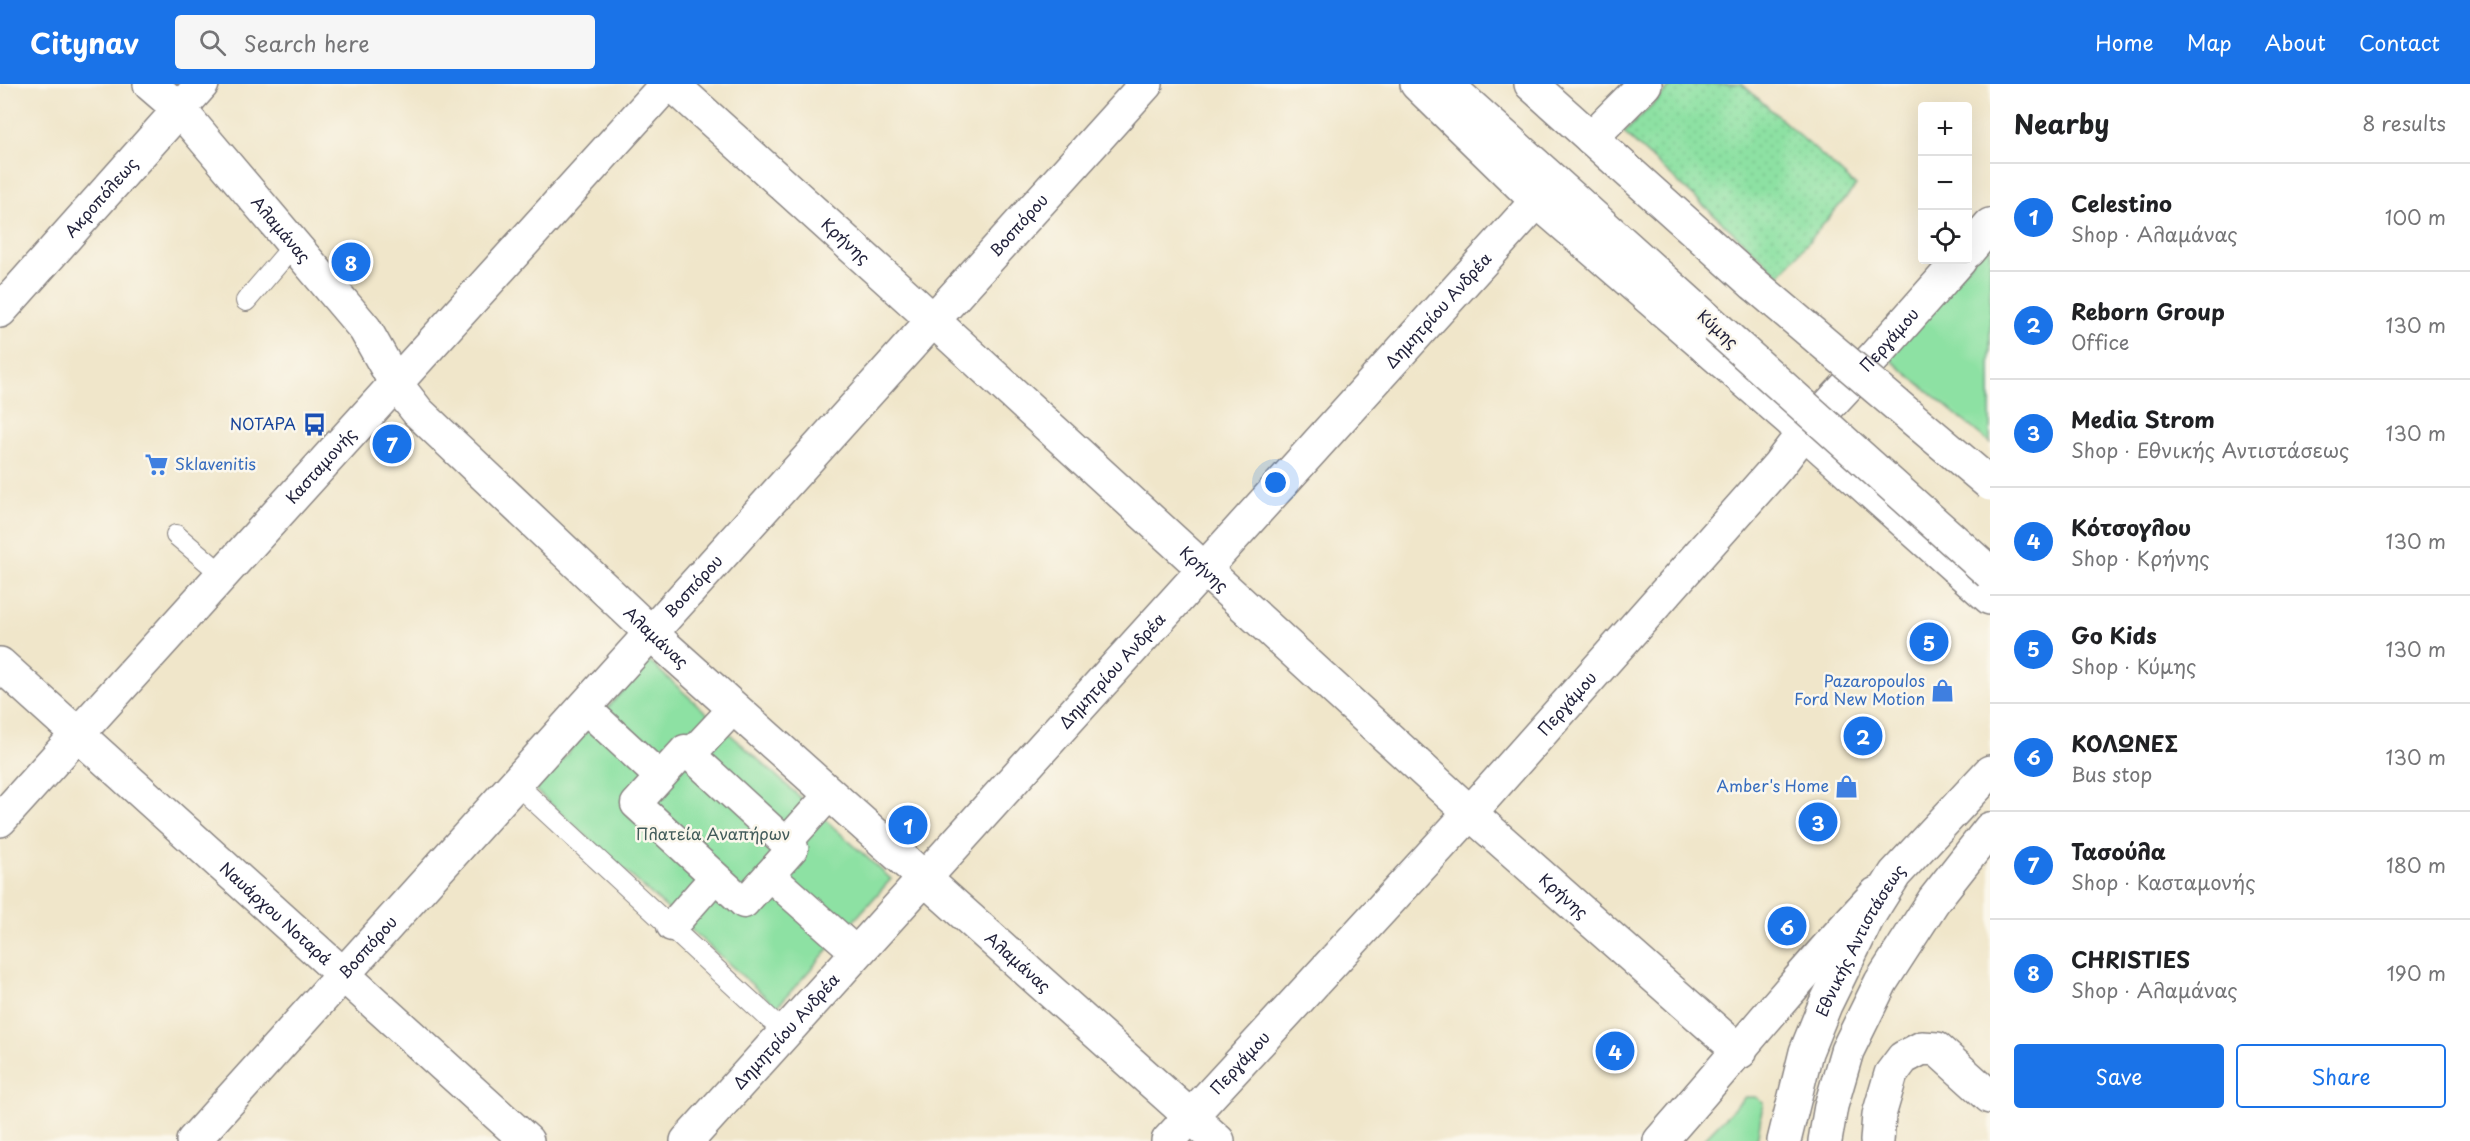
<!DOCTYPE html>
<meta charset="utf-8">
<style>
body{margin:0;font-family:"Playpen Sans",sans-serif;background:#f6f6f6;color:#202124}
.controls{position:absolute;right:18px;top:18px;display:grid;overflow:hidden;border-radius:6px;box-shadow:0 6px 24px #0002}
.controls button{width:54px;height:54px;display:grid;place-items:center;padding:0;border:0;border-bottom:2px solid #e0e0e0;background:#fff;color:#202124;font:30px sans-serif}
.you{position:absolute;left:1276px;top:399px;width:21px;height:21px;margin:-15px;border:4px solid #fff;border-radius:50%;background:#1a73e8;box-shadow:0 0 0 9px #1a73e833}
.badge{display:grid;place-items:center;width:39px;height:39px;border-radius:50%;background:#1a73e8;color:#fff;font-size:20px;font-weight:700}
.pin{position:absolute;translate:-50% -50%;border:3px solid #fff;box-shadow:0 2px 6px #0006}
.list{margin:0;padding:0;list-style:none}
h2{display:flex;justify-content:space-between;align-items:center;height:78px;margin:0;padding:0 24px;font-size:26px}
h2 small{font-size:20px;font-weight:400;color:#757577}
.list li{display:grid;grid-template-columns:39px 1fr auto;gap:18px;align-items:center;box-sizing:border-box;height:108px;padding:0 24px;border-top:2px solid #e0e0e0}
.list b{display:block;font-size:22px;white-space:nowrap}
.list p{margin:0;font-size:20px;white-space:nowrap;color:#757577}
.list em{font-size:20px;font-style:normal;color:#757577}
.actions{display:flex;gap:12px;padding:18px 24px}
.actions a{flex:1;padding:14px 0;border:2px solid #1a73e8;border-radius:6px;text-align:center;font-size:21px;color:#1a73e8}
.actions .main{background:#1a73e8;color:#fff}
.icon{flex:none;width:33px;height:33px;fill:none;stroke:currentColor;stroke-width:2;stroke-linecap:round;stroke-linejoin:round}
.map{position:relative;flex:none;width:1990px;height:1057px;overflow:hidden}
header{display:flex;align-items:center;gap:36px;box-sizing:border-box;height:84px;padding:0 30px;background:#1a73e8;color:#fff}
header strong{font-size:28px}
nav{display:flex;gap:33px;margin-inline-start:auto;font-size:21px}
.search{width:420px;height:54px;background:#f6f6f6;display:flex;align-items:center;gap:15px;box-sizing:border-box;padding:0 21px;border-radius:6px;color:#757577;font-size:22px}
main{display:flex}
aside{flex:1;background:#fff}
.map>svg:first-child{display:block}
</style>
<header>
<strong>Citynav</strong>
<div class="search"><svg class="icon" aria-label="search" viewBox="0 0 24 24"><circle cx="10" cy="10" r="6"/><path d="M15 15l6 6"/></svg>Search here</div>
<nav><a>Home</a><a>Map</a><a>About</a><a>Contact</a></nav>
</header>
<main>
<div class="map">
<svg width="1990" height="1057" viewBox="0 0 1990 1057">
<defs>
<pattern id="grass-dots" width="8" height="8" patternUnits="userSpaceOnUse" patternTransform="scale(1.5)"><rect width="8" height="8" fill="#8de1a3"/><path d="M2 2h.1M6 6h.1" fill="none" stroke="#79c18d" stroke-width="1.8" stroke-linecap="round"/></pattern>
</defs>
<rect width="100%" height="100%" fill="#fbf7ec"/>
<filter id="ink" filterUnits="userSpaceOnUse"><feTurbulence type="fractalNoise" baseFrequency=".0167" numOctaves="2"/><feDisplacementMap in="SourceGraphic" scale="12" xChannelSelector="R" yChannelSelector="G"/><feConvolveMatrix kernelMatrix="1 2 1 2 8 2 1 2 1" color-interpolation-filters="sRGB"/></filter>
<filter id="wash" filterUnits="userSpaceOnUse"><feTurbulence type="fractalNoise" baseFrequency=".008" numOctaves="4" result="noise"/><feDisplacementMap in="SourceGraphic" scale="24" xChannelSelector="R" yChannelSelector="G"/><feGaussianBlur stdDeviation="1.35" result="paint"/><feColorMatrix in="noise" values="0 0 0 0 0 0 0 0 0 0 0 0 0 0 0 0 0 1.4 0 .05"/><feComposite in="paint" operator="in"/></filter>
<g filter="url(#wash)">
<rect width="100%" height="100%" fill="#f0e6ca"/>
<polygon fill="url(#grass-dots)" stroke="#58826f" stroke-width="1.5" points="1673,0 1742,0 1856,102 1780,191 1624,49"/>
<g fill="#8de1a3" stroke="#58826f" stroke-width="1.5">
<polygon points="1990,157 1990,359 1887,273"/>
<polygon points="649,577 891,795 777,923 535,706"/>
<polygon points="1745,1013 1756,1013 1763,1019 1757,1057 1702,1057"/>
</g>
</g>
<g filter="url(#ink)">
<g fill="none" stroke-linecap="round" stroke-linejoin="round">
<defs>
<g id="service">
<polyline points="246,217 294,161"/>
<polyline points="176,451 223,491"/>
<polyline points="515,699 785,949"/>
</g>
<g id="pedestrian">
<polyline points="584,623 660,693"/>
<polyline points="690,671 734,624"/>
<polyline points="830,710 786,759 793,764 769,791 857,869"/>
<polyline points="769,791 744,819 636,720 685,666 786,759"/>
<polyline points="672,842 715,793"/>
</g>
<g id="minor">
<path id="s1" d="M672 0 912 217 1470 729 1740 968"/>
<polyline points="1591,54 1645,0"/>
<polyline points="1968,167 1990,141"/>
<path id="s2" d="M0 227 202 0"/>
<path id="s3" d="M0 580 527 1057"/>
<path id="s4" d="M193 1057 1146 0"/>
<path id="s5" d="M687 1057 1537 117"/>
<path id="s6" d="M1168 1057 1470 729 1778 382 1804 348 1875 272 1960 176"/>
<polyline points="1877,1057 1879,1031 1891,990 1903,974 1922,964 1937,965 1990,1013"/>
</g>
<g id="tertiary">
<path id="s7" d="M150 0 179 25 365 245 396 300 418 328 667 564 1218 1057"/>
<path id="s8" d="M0 736 667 0"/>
<path d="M1660 1057C1733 975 1801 889 1876 810"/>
</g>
<g id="secondary">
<polyline points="1537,117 1804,348 1990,514"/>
<path id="s9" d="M1784 1057 1806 968 1825 921 1868 833 1895 790 1990 688"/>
<polyline points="1825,1057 1831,1022 1847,967 1881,898 1934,816 1990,745"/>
</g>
<g id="primary">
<polyline points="1417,0 1537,117"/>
<polyline points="1446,0 1716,243"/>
<polyline points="1531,0 1754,200"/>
</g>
</defs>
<use href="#service" stroke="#898482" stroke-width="22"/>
<use href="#pedestrian" stroke="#898482" stroke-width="33"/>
<use href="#minor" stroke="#898482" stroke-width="36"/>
<use href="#tertiary" stroke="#898482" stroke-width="36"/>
<use href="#secondary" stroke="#898482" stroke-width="36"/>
<use href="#primary" stroke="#898482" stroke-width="36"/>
<use href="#service" stroke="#fff" stroke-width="20"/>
<use href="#pedestrian" stroke="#fff" stroke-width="30"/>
<use href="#minor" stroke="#fff" stroke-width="33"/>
<use href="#tertiary" stroke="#fff" stroke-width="33"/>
<use href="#secondary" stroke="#fff" stroke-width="33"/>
<use href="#primary" stroke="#fff" stroke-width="33"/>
<defs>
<g id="primary-bridge">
<polyline points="1754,200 1990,400"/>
<polyline points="1716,243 1990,489"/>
</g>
</defs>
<use href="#primary-bridge" stroke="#898482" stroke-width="36" stroke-linecap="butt"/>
<use href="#primary-bridge" stroke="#fff" stroke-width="33"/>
</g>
</g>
<defs>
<symbol id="bus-bare" viewBox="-9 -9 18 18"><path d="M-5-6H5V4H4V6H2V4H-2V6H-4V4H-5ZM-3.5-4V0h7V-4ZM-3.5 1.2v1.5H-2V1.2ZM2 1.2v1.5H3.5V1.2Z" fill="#1a4fb4" stroke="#fbf7ec" stroke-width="2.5" paint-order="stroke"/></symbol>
<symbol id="supermarket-bare" viewBox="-9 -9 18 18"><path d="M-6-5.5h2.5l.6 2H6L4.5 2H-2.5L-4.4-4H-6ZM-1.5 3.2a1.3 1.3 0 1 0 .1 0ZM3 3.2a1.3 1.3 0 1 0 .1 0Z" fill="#3f7fe0" stroke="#fbf7ec" stroke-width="2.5" paint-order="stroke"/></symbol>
<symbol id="shop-bare" viewBox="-9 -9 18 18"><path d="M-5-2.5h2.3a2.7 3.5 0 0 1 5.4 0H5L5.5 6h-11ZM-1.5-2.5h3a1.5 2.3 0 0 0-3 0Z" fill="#3f7fe0" stroke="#fbf7ec" stroke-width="2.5" paint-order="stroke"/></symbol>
</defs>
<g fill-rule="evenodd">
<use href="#bus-bare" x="298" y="324" width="33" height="33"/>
<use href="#supermarket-bare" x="140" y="364" width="33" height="33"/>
<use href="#shop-bare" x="1926" y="590" width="33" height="33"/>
<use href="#shop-bare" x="1830" y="686" width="33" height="33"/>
</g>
<g text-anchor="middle" stroke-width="5" stroke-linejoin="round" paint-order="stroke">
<g font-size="16" fill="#22223b" stroke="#fbf7ec">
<text dy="6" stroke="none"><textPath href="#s2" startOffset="152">Ακροπόλεως</textPath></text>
<text dy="6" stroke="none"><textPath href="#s4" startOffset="1233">Βοσπόρου</textPath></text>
<text dy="6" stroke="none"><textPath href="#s7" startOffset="196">Αλαμάνας</textPath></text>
<text dy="6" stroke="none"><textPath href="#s1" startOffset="234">Κρήνης</textPath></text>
<text dy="6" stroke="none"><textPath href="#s5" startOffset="1120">Δημητρίου Ανδρέα</textPath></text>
<text transform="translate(1718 245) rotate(42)" y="6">Κύμης</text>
<text dy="6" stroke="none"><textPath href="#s6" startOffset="1078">Περγάμου</textPath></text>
<text dy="6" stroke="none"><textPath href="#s8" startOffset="478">Κασταμονής</textPath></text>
<text dy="6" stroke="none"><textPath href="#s1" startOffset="720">Κρήνης</textPath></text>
<text dy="6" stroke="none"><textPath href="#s4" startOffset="747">Βοσπόρου</textPath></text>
<text dy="6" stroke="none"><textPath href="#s7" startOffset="753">Αλαμάνας</textPath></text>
<text dy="6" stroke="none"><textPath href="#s5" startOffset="634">Δημητρίου Ανδρέα</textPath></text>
<text dy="6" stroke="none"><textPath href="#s6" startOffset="592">Περγάμου</textPath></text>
<text dy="6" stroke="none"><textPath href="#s1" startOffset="1206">Κρήνης</textPath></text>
<text dy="6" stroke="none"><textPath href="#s3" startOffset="372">Ναυάρχου Νοταρά</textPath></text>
<text dy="6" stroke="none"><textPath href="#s9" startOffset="216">Εθνικής Αντιστάσεως</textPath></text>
<text dy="6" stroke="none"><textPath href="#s4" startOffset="261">Βοσπόρου</textPath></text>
<text dy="6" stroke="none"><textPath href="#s7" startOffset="1239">Αλαμάνας</textPath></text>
<text dy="6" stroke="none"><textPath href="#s5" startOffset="148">Δημητρίου Ανδρέα</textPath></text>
<text dy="6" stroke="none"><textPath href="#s6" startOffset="106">Περγάμου</textPath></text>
</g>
<g font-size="16" fill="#164399" stroke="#fbf7ec" text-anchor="end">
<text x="296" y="346">ΝΟΤΑΡΑ</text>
</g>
<g font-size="16" fill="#366cbe" stroke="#fbf7ec" text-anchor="end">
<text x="175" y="386" text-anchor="start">Sklavenitis</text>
<text x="1925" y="603">Pazaropoulos<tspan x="1925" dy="18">Ford New Motion</tspan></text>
<text x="1829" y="708">Amber's Home</text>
</g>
<g font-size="16" fill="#425b5a" stroke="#fbf7ec">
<text x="713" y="756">Πλατεία Αναπήρων</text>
</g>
</g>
</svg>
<div class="controls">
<button>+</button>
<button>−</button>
<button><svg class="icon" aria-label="locate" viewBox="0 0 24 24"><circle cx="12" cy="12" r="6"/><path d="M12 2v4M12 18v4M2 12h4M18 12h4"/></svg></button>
</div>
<div class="you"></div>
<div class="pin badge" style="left:908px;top:741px">1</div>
<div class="pin badge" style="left:1863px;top:652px">2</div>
<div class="pin badge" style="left:1818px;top:738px">3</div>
<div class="pin badge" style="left:1615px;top:967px">4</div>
<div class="pin badge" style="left:1929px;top:558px">5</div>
<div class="pin badge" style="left:1787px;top:842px">6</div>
<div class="pin badge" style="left:392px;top:360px">7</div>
<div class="pin badge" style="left:351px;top:178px">8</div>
</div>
<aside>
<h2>Nearby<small>8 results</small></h2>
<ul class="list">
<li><span class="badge">1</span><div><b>Celestino</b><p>Shop · Αλαμάνας</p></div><em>100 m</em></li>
<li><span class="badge">2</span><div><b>Reborn Group</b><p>Office</p></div><em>130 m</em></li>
<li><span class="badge">3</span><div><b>Media Strom</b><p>Shop · Εθνικής Αντιστάσεως</p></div><em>130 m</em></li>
<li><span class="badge">4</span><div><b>Κότσογλου</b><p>Shop · Κρήνης</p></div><em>130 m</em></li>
<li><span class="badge">5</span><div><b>Go Kids</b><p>Shop · Κύμης</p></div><em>130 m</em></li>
<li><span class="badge">6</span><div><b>ΚΟΛΩΝΕΣ</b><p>Bus stop</p></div><em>130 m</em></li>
<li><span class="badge">7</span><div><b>Τασούλα</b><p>Shop · Κασταμονής</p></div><em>180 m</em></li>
<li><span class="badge">8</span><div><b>CHRISTIES</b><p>Shop · Αλαμάνας</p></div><em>190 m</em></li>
</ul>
<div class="actions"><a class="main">Save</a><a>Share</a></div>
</aside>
</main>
